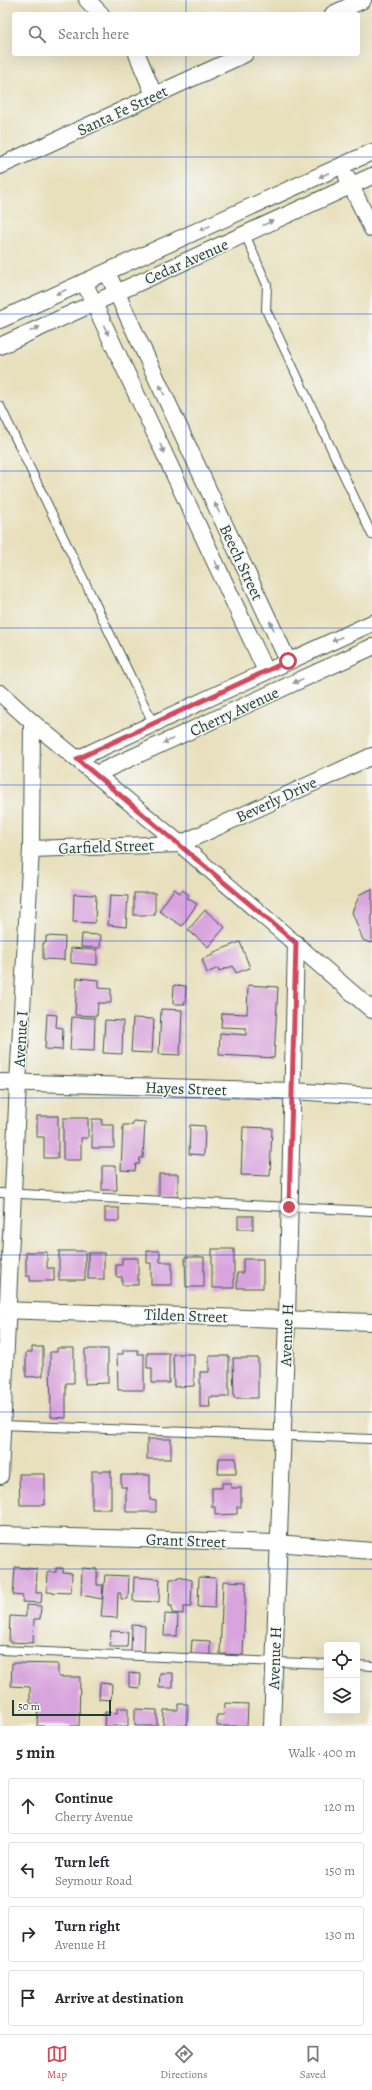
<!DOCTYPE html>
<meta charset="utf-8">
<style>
body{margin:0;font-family:Alegreya,serif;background:#f2f2f3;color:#2b2b33}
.controls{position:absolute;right:12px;bottom:12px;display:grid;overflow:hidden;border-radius:4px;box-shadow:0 4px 16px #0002}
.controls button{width:36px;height:36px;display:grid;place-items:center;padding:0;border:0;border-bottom:1px solid #e1e1e2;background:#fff;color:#2b2b33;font:20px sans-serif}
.scale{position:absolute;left:12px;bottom:10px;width:99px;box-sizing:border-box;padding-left:4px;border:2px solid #1f3d34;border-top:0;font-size:11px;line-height:14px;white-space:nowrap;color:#1f3d34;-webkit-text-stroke:3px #f6f6f2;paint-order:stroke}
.stop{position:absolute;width:12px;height:12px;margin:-9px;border:3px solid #d1495b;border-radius:50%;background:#fff}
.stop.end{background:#d1495b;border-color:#fff;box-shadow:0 1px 4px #0008}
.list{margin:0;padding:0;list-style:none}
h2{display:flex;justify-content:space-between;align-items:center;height:52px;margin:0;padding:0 16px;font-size:17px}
h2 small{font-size:13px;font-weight:400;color:#7c7c81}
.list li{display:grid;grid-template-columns:26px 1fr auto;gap:12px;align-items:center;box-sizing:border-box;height:56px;margin:0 8px 8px;padding:0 8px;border:1px solid #e1e1e2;border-radius:4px}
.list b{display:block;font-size:15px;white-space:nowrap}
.list p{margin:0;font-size:13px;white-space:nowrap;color:#7c7c81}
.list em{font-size:13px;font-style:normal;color:#7c7c81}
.icon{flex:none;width:22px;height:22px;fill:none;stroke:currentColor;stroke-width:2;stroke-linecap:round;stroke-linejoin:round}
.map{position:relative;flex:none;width:372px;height:1726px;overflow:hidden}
.search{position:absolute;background:#fff;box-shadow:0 4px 16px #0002;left:12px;right:12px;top:12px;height:44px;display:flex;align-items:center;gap:10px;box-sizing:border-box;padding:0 14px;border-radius:4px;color:#7c7c81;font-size:15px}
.sheet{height:308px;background:#fff}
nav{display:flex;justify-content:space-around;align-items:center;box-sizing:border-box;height:56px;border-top:1px solid #e1e1e2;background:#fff;font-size:11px;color:#7c7c81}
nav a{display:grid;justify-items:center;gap:2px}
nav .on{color:#d1495b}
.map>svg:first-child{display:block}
</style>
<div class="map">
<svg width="372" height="1726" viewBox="0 0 372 1726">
<rect width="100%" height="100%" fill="#f6f6f2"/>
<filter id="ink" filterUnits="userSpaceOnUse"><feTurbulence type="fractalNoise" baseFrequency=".025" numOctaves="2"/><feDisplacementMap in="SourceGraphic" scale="8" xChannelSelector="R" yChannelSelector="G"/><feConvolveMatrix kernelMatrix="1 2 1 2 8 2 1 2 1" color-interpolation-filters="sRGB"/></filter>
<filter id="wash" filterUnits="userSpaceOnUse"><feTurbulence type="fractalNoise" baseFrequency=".012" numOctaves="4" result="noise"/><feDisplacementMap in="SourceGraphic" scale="16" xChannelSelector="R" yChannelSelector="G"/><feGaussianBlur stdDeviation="0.9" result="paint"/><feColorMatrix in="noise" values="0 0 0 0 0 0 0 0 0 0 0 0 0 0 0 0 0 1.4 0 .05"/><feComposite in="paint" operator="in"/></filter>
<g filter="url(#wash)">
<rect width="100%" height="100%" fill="#e8e0bd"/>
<g id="blocks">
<g fill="#d9a4dd">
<polygon points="174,889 180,893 182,890 189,895 187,898 197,904 182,926 159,911"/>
<polygon points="372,889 372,942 370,943 363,940 352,912 360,894"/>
<rect x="134" y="893" width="21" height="22"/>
<polygon points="74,894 96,895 95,923 73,922"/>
<polygon points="110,895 128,896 126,927 108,925"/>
<polygon points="205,910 225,927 208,947 188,930"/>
<polygon points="82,934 101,935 100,948 81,947"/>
<polygon points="46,936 65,937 64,960 43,959 43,943 46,943"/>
<polygon points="240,942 250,968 236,973 233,966 219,971 218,968 207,973 202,959 213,955 212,953"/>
<polygon points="71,948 97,950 97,965 71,963"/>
<polygon points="77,978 99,980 99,988 111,989 111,1003 98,1003 97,1016 75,1015"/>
<polygon points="174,985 186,986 185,1004 173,1004"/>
<polygon points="248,985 278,987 274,1058 219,1055 220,1033 246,1035 246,1028 221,1027 222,1013 247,1014"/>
<polygon points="161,1009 182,1010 180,1055 159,1054"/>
<polygon points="47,1014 57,1015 56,1027 63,1028 62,1050 45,1049"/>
<polygon points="72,1017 95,1018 94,1051 70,1050"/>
<polygon points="133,1018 154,1019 152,1053 131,1052"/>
<polygon points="105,1020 123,1021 122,1054 103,1053"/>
<polygon points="37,1116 58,1116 58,1158 44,1158 44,1137 37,1137"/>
<polygon points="63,1118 88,1118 88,1138 81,1138 81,1160 63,1160"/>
<polygon points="92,1119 102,1119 102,1125 114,1125 114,1148 92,1148"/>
<polygon points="133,1121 145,1122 143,1158 140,1158 139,1164 136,1164 135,1171 121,1170 123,1125 133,1125"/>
<polygon points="190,1125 205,1126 204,1155 189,1154"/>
<polygon points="243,1127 272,1128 270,1176 241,1175"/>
<polygon points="102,1166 116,1166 117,1190 102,1190"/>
<rect x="159" y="1174" width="19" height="23"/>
<rect x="105" y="1208" width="14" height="13"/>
<rect x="238" y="1216" width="15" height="13"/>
<rect x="212" y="1249" width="22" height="39"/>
<rect x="59" y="1251" width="26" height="29"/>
<polygon points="147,1251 160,1251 160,1262 172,1262 172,1285 151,1285 151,1263 147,1263"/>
<polygon points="26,1252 47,1252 47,1268 54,1268 54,1281 30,1281 30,1276 26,1276"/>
<rect x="88" y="1253" width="16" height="26"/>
<polygon points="185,1257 204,1257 204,1287 186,1287"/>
<polygon points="122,1258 138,1258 138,1285 122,1285 122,1277 116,1277 116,1265 122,1265"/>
<polygon points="243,1259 263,1259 263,1288 237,1288 237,1273 243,1273"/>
<polygon points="32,1347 43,1347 43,1376 26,1377 26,1352 32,1352"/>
<polygon points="57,1348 74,1348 74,1383 66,1383 66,1418 51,1417 50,1352 57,1352"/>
<polygon points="85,1349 108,1349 108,1383 85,1384"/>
<polygon points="123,1350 138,1350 138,1354 144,1354 144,1390 118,1390 117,1354 123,1354"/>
<polygon points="147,1353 169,1353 169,1383 152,1383 152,1368 147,1368"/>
<polygon points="173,1354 194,1354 194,1386 174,1387"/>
<polygon points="209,1356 229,1356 229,1397 209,1397 210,1407 200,1407 200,1372 209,1372"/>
<polygon points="233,1358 258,1358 258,1398 234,1398"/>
<rect x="147" y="1439" width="24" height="20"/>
<polygon points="219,1458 236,1458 236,1474 218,1474"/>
<rect x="92" y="1471" width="19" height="38"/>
<polygon points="19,1474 45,1474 45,1505 20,1505"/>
<polygon points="121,1475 150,1475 150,1500 156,1501 156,1512 126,1512 126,1487 121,1487"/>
<polygon points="222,1483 231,1483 231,1488 241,1488 241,1507 237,1507 237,1514 215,1515 215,1507 212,1507 212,1488 222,1488"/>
<polygon points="15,1567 37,1569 36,1593 42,1593 41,1603 22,1602 23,1596 13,1595"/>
<polygon points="56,1568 63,1568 63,1572 72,1573 71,1593 47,1592 48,1572 56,1572"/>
<polygon points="82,1568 97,1569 97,1585 103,1585 102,1599 81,1595"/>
<polygon points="105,1575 129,1576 128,1599 121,1599 121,1593 118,1593 117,1618 101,1617"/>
<polygon points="134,1577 160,1579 159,1602 133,1601"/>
<polygon points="178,1577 192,1580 191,1607 183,1607 183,1614 172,1613 172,1606 169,1606 170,1579 178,1579"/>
<polygon points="199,1577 216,1578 215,1608 198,1607"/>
<polygon points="223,1581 246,1582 243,1655 220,1654"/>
<polygon points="26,1605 41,1606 40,1619 34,1619 33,1643 9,1642 10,1616 26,1617"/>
<polygon points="165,1614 178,1615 177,1636 164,1636"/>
<polygon points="132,1625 145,1626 144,1654 131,1653"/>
<polygon points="111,1631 128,1632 127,1647 110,1647"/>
<polygon points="192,1640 210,1641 210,1656 191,1655"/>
<polygon points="12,1663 58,1664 58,1677 80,1677 79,1726 37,1726 38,1704 30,1704 30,1687 11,1686"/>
<polygon points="129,1673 141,1674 140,1688 129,1687"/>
<polygon points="160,1673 173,1673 173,1688 159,1688"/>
<polygon points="100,1683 112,1684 111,1700 99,1699"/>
<polygon points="225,1703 248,1704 247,1726 217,1726 217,1715 224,1715"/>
<polygon points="178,1704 188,1704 187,1726 163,1726 164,1710 178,1710"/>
<polygon points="117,1708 128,1708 128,1726 104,1726 105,1712 117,1713"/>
<polygon points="135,1709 157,1710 157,1726 135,1726"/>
</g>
</g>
</g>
<g filter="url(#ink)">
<use href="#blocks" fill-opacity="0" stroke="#3d5549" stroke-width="1"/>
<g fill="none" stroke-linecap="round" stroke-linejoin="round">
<defs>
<g id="service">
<polyline points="245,234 267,285 266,310 372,535"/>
<polyline points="0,406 153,723"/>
<polyline points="0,1193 372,1211"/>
<polyline points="1,1425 372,1439"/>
<polyline points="0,1650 327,1664"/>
<polyline points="357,1665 372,1666"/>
</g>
<g id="minor">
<polyline points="87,0 101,14"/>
<polyline points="333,14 363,0"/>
<polyline points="137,54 154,95"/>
<polyline points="0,166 245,54"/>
<polyline points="347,177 372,229"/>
<polyline points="107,272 288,661"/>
<polyline points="84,282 266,671"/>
<polyline points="0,320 372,152"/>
<polyline points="0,346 372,176"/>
<polyline points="0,693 32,722 180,844 372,1010"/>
<polyline points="77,759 372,623"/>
<polyline points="96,774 372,647"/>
<polyline points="31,849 180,844 372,756"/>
<polyline points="0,1082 292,1091 372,1096"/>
<polyline points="0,1310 372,1322"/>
<polyline points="0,1476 18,1083 31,849 32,722"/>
<polyline points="0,1535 277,1543 372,1551"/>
<polyline points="272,1726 287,1318 296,943"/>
</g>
</defs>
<use href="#service" stroke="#3d5549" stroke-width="10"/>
<use href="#minor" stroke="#3d5549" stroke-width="18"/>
<use href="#service" stroke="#fff" stroke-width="8"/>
<use href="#minor" stroke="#fff" stroke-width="16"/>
</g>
<defs><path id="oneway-solid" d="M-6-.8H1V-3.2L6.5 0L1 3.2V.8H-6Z"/></defs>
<g fill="#8f9e9a">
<use href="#oneway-solid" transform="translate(324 175) rotate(156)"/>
<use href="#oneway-solid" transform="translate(268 223) rotate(-25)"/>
<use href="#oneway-solid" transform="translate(205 228) rotate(156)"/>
<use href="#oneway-solid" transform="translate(61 292) rotate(156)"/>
<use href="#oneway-solid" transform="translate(35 329) rotate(-25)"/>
<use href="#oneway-solid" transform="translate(106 330) rotate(65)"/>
<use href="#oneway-solid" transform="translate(162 390) rotate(-115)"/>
<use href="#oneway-solid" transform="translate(162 448) rotate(65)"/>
<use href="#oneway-solid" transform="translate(217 508) rotate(-115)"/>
<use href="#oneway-solid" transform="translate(217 565) rotate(65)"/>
<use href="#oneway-solid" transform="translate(272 626) rotate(-115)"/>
<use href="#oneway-solid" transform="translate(337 639) rotate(155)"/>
<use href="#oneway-solid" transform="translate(298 681) rotate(155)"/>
<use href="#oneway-solid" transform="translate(168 741) rotate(155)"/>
</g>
</g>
<g fill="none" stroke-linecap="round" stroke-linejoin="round" filter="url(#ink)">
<polyline stroke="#d1495b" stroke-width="5" points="288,661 77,759 296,943 289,1207"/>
</g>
<path fill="none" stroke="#1d4ed8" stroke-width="1" stroke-opacity="0.55" d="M186 0V14M186 54V1726M0 157H372M0 314H372M0 471H372M0 628H372M0 785H372M0 941H372M0 1098H372M0 1255H372M0 1412H372M0 1569H372"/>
<g text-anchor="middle" stroke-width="3" stroke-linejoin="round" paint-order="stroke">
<g font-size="16" fill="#1f3d34" stroke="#f6f6f2">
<text transform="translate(122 110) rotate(-25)" y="6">Santa Fe Street</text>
<text transform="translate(186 261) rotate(-24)" y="6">Cedar Avenue</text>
<text transform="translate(242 562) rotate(65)" y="6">Beech Street</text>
<text transform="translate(234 711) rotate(-25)" y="6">Cherry Avenue</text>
<text transform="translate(276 799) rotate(-25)" y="6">Beverly Drive</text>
<text transform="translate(106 846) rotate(-2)" y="6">Garfield Street</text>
<text transform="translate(20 1039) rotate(-87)" y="6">Avenue I</text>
<text transform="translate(186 1088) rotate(2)" y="6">Hayes Street</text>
<text transform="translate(186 1315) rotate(2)" y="6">Tilden Street</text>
<text transform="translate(286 1335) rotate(-88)" y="6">Avenue H</text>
<text transform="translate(186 1540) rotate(2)" y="6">Grant Street</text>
<text transform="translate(274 1658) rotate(-88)" y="6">Avenue H</text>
</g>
</g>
</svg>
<div class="controls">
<button><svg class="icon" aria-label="locate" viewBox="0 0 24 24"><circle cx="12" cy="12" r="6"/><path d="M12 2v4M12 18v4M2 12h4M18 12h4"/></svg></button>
<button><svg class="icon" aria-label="layers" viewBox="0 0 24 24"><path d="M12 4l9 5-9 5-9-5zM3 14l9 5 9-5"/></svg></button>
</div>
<div class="scale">50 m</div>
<div class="stop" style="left:288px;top:661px"></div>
<div class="stop end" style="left:289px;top:1207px"></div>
<div class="search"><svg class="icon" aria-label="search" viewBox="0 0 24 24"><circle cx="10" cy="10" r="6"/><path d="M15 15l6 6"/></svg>Search here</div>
</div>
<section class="sheet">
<h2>5 min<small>Walk · 400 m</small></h2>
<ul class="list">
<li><svg class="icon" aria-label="ahead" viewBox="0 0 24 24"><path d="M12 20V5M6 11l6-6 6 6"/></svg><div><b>Continue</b><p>Cherry Avenue</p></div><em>120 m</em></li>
<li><svg class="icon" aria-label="left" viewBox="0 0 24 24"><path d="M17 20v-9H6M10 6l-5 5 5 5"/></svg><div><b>Turn left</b><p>Seymour Road</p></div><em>150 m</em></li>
<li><svg class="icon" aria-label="right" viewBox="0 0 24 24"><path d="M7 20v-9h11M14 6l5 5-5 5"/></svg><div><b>Turn right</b><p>Avenue H</p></div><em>130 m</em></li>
<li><svg class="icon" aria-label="arrive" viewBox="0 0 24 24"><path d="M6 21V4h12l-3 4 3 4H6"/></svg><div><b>Arrive at destination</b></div></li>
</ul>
</section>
<nav>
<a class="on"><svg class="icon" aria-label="map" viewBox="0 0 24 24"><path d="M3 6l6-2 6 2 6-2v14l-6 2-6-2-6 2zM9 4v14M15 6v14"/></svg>Map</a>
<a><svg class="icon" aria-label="directions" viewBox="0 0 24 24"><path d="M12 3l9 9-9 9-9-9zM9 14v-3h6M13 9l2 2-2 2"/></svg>Directions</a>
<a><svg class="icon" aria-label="saved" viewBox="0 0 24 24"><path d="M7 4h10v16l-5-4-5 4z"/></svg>Saved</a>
</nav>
